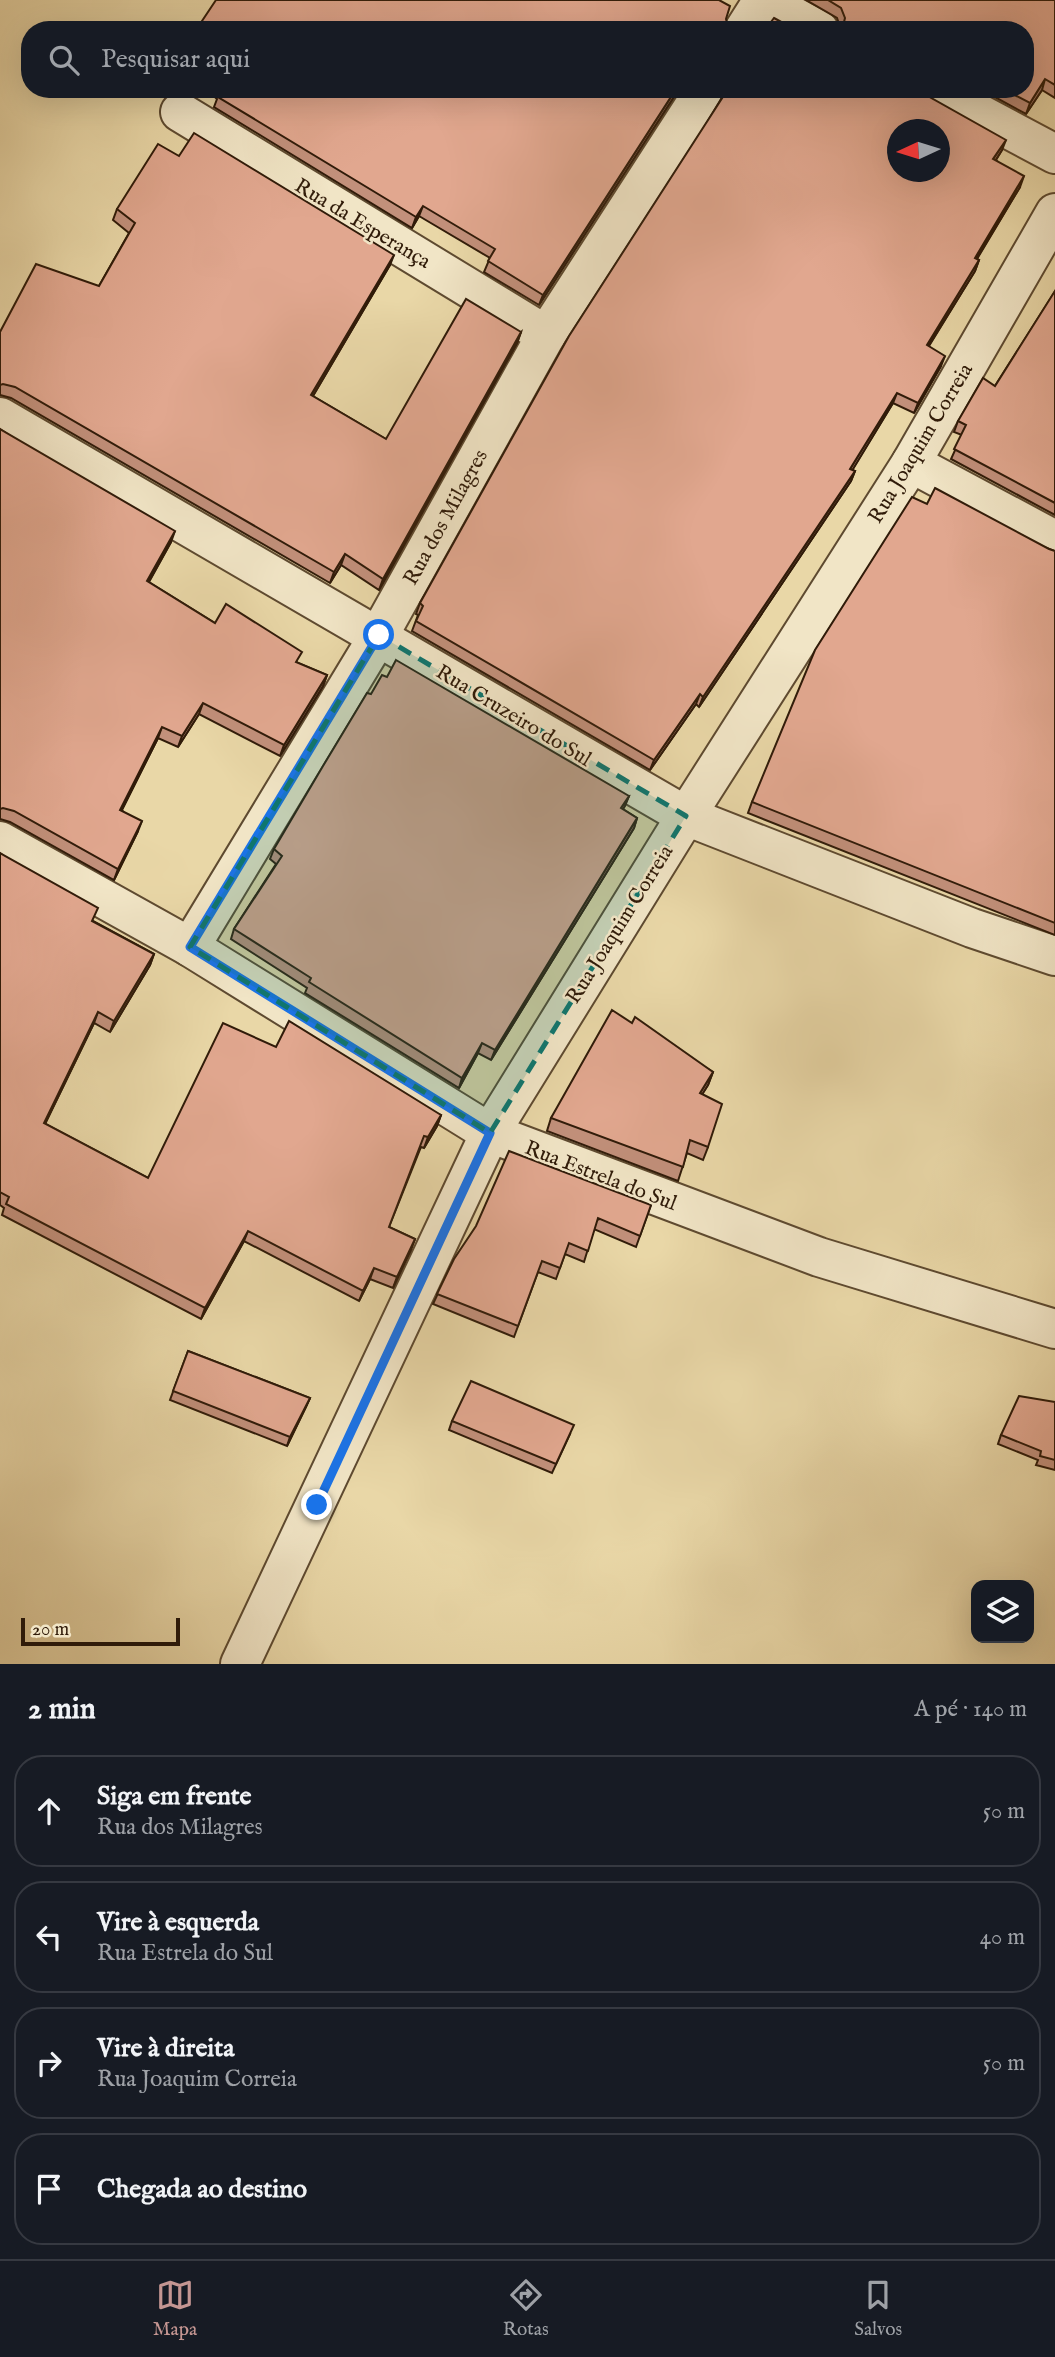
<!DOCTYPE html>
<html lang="pt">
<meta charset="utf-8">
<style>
body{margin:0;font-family:"IM FELL English",serif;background:#20242c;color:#f1f3f6}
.controls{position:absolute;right:21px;bottom:21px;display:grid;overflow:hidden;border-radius:14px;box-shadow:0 7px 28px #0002}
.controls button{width:63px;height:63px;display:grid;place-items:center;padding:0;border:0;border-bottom:2px solid #363941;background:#171b24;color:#f1f3f6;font:35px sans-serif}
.compass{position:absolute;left:887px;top:119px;width:63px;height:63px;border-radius:50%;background:#171b24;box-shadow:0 7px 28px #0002;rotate:266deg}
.scale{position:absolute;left:21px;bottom:18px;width:159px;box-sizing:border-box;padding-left:7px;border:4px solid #301b09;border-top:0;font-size:19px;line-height:24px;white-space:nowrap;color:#301b09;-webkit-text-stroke:5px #f1e5c6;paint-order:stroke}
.stop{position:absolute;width:21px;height:21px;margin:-16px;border:5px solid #1a73e8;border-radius:50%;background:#fff}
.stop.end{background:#1a73e8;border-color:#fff;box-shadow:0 2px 7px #0008}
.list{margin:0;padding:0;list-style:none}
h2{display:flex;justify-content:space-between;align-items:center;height:91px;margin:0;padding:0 28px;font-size:30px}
h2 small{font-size:23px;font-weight:400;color:#9ea1a6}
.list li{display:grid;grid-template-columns:46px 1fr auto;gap:21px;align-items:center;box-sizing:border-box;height:112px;margin:0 14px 14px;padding:0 14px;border:2px solid #363941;border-radius:28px}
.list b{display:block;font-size:26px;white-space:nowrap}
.list p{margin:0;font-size:23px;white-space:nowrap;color:#9ea1a6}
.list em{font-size:23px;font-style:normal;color:#9ea1a6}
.icon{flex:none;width:38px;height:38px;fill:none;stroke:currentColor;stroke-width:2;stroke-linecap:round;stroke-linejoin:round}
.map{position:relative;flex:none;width:1055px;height:1664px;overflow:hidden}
.search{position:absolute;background:#171b24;box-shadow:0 7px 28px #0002;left:21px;right:21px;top:21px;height:77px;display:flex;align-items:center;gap:18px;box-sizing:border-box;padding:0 24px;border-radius:28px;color:#9ea1a6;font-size:26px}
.sheet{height:595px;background:#171b24}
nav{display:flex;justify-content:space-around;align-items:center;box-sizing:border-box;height:98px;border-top:2px solid #363941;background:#171b24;font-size:19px;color:#9ea1a6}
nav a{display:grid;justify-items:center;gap:4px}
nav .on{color:#c59692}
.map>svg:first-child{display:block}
</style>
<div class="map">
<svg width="1055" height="1664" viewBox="0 0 1055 1664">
<rect width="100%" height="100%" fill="#e9d7a7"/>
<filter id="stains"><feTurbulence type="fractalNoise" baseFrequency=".00286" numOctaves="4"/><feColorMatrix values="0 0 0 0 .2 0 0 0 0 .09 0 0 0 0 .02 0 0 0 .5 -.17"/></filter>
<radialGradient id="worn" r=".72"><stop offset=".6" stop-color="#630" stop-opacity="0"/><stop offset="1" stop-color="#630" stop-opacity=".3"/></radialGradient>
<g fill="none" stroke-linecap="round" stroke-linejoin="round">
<defs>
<g id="street">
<polyline points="763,0 819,30"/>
<polyline points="744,30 763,0"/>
<polyline points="933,89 1055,154"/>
<polyline points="180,112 546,335"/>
<polyline points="0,417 686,816 972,928 1055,956"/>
<polyline points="911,463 1055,540"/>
<polyline points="0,841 190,947 490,1133 819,1257 1055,1329"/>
<polyline points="190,947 379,635 546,335 705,89"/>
<polyline points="240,1664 490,1133 686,816 911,463 1055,213"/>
</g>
</defs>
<use href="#street" stroke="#5e4a30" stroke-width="42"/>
<use href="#street" stroke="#f1e5c6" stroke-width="38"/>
</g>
<g fill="#c2907b" stroke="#301b09" stroke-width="2">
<polygon points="806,0 1055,0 1055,98 1042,90 1026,114 980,89 1025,89 1025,30 841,30 837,18"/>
<polygon points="206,89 679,89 539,305 484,272 490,258 419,216 412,228 214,107 217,99"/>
<polygon points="727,89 918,89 1002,150 996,160 1020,187 977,259 979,260 975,271 929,346 941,366 914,413 893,403 852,470 855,471 851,481 699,707 696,704 650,770 412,631 418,615 416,614 420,603"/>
<polygon points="179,156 390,265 313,396 386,439 521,332 517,343 379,590 341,565 330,583 11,398 0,395 0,332 99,286 129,233 113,220 117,209"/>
<polygon points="1055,291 1055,515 951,459 962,435 954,432 958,421 995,386"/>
<polygon points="0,429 171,542 149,582 215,623 298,663 327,675 323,686 280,756 199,714 178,747 158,738 122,810 138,831 114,880 10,822 0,819"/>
<polygon points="927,504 1055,551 1055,935 748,813 752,802"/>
<polygon points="629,796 623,809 637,818 634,828 491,1060 478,1053 459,1088 305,993 307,988 231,939 234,929 276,864 270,859 274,849"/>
<polygon points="0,853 93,921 154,954 150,965 110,1032 94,1023 45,1124 148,1178 276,1047 441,1115 437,1126 424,1148 421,1147 389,1227 415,1239 393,1288 370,1279 359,1301 244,1241 201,1319 2,1215 4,1208 0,1205"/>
<polygon points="632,1023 713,1072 708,1085 702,1094 708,1147 703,1160 687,1153 678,1181 547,1131 551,1118"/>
<polygon points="651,1205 636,1247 594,1229 584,1262 565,1254 556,1279 538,1272 514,1337 433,1304 454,1259"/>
<polygon points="188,1351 310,1398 287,1446 170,1400"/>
<polygon points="1055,1402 1055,1470 1036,1465 1038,1460 998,1444 1001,1435"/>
<polygon points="452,1421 570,1434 552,1473 449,1430"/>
</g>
<g fill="#9e7564" stroke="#301b09" stroke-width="2">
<polygon points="1045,79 1042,90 1026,114 1030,103"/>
<polygon points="676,89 679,89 539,305 543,295"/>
<polygon points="1006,140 1002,150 990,169 993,159"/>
<polygon points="1024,176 1020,187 971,268 975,258"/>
<polygon points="423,206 419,216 412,228 416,217"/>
<polygon points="394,255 390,265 307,406 311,395"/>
<polygon points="979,260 975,271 923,355 927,345"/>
<polygon points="521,332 517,343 379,590 383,579"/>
<polygon points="945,356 941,366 914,413 918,403"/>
<polygon points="897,393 893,403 847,479 850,469"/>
<polygon points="855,471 851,481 699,707 703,697"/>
<polygon points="175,531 171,542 143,592 147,581"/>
<polygon points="345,554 341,565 330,583 334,572"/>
<polygon points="327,675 323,686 280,756 284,745"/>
<polygon points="700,694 696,704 650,770 654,760"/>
<polygon points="203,703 199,714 178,747 182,736"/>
<polygon points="162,727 158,738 116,821 120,810"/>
<polygon points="629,796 625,806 617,818 621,808"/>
<polygon points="637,818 634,828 491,1060 495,1050"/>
<polygon points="142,821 138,831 114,880 118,869"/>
<polygon points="154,954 150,965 110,1032 114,1021"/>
<polygon points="98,1012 94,1023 40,1134 44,1123"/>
<polygon points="482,1043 478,1053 459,1088 462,1078"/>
<polygon points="713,1072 708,1085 695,1106 700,1093"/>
<polygon points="441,1115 437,1126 424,1148 428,1137"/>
<polygon points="248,1231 244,1241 201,1319 205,1308"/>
<polygon points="415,1239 411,1250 393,1288 397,1277"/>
<polygon points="374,1268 370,1279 359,1301 363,1291"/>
<polygon points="310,1398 306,1407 287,1446 290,1437"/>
</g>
<g fill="#e1a78f" stroke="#301b09" stroke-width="2" fill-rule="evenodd">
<polygon points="216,0 719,0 730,6 726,19 729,30 196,30"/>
<polygon points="828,0 1055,0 1055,85 1045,79 1030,103 1003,89 1025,89 1025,30 842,30 845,18 841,8"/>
<polygon points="774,18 796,30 765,30"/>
<polygon points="222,89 676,89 543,295 488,261 495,249 423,206 416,217 218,97"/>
<path d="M728 89H918L919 91 1006 140 993 159 1024 176 975 258 979 260 927 345 945 356 918 403 897 393 850 469 855 471 703 697 700 694 654 760 416 621 423 606 420 603 569 336ZM898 130H940V172H898Z"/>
<polygon points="194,133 394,255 311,395 386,439 466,299 521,332 383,579 345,554 334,572 15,387 3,384 0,385 0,332 36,264 99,286 135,223 117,209 158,144 179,156"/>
<polygon points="1055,291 1055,503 954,449 966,425 958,421 983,378 995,386"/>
<polygon points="0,429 175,531 147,581 215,623 226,604 302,652 296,662 327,675 284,745 203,703 182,736 162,727 120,810 142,821 118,869 14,811 3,808 0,809"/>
<polygon points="935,488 1049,549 1055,551 1055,923 752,802 815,650 912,497 927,504"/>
<polygon points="396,660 629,796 621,808 637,818 495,1050 482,1043 462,1078 309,982 311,978 234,929 282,856 274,849 323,766 367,693 371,694 382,675 387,677"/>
<polygon points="0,853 98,908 92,921 154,954 114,1021 98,1012 44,1123 148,1178 223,1023 276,1047 289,1021 441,1115 428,1137 424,1136 389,1227 415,1239 397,1277 374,1268 363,1291 248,1231 205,1308 6,1204 9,1197 0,1192"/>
<polygon points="612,1010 632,1023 635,1017 713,1072 700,1093 722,1104 708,1147 690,1140 683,1167 551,1118"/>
<polygon points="509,1151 651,1205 640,1236 598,1218 588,1251 569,1243 560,1268 542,1261 518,1326 437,1294 454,1259 476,1226"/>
<polygon points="188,1351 310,1398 290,1437 173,1391"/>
<polygon points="471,1381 574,1425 556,1464 452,1421"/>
<polygon points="1019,1396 1055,1402 1055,1460 1040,1456 1041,1451 1001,1435"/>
</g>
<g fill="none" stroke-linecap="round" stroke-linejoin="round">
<polyline stroke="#1a73e8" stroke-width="9" points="317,1505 490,1133 190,947 379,635"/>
</g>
<path fill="#0f766e" fill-opacity="0.2" stroke="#0f766e" stroke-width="5" stroke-dasharray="14 9" stroke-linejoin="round" d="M379 635 686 816 490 1133 190 947Z"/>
<g text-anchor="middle" stroke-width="5" stroke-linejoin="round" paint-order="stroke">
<g font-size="21" fill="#301b09" stroke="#f1e5c6">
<text transform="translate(363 223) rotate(31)" y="7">Rua da Esperança</text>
<text transform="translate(920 443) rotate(-59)" y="7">Rua Joaquim Correia</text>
<text transform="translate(445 517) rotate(-61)" y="7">Rua dos Milagres</text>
<text transform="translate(514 715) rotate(31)" y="7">Rua Cruzeiro do Sul</text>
<text transform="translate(619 924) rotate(-58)" y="7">Rua Joaquim Correia</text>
<text transform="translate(601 1175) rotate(21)" y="7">Rua Estrela do Sul</text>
</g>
</g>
<rect width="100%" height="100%" filter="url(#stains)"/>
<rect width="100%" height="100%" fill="url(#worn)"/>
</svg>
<div class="controls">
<button><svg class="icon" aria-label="layers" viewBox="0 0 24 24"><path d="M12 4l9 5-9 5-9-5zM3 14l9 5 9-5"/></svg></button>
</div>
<svg class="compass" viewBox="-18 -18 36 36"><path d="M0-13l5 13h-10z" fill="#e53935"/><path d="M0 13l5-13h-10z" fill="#9ea1a6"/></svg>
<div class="scale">20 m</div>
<div class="stop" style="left:379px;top:635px"></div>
<div class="stop end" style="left:317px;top:1505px"></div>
<div class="search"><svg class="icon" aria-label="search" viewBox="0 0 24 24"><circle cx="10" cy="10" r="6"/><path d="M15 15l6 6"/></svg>Pesquisar aqui</div>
</div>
<section class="sheet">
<h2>2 min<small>A pé · 140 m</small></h2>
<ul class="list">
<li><svg class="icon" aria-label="ahead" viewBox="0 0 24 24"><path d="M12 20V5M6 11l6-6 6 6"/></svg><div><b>Siga em frente</b><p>Rua dos Milagres</p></div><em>50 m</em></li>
<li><svg class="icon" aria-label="left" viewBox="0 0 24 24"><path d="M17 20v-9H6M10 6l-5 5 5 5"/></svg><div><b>Vire à esquerda</b><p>Rua Estrela do Sul</p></div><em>40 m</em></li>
<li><svg class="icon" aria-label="right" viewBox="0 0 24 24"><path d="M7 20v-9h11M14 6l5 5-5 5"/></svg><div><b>Vire à direita</b><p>Rua Joaquim Correia</p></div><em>50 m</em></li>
<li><svg class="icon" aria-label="arrive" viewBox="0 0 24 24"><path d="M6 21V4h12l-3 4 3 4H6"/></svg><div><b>Chegada ao destino</b></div></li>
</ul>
</section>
<nav>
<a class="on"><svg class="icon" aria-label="map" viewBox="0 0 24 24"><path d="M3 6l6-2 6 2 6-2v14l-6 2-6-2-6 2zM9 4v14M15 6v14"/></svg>Mapa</a>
<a><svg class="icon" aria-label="directions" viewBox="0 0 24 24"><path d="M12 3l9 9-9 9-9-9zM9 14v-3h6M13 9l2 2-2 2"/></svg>Rotas</a>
<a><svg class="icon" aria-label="saved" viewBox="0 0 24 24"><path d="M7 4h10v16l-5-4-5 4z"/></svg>Salvos</a>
</nav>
